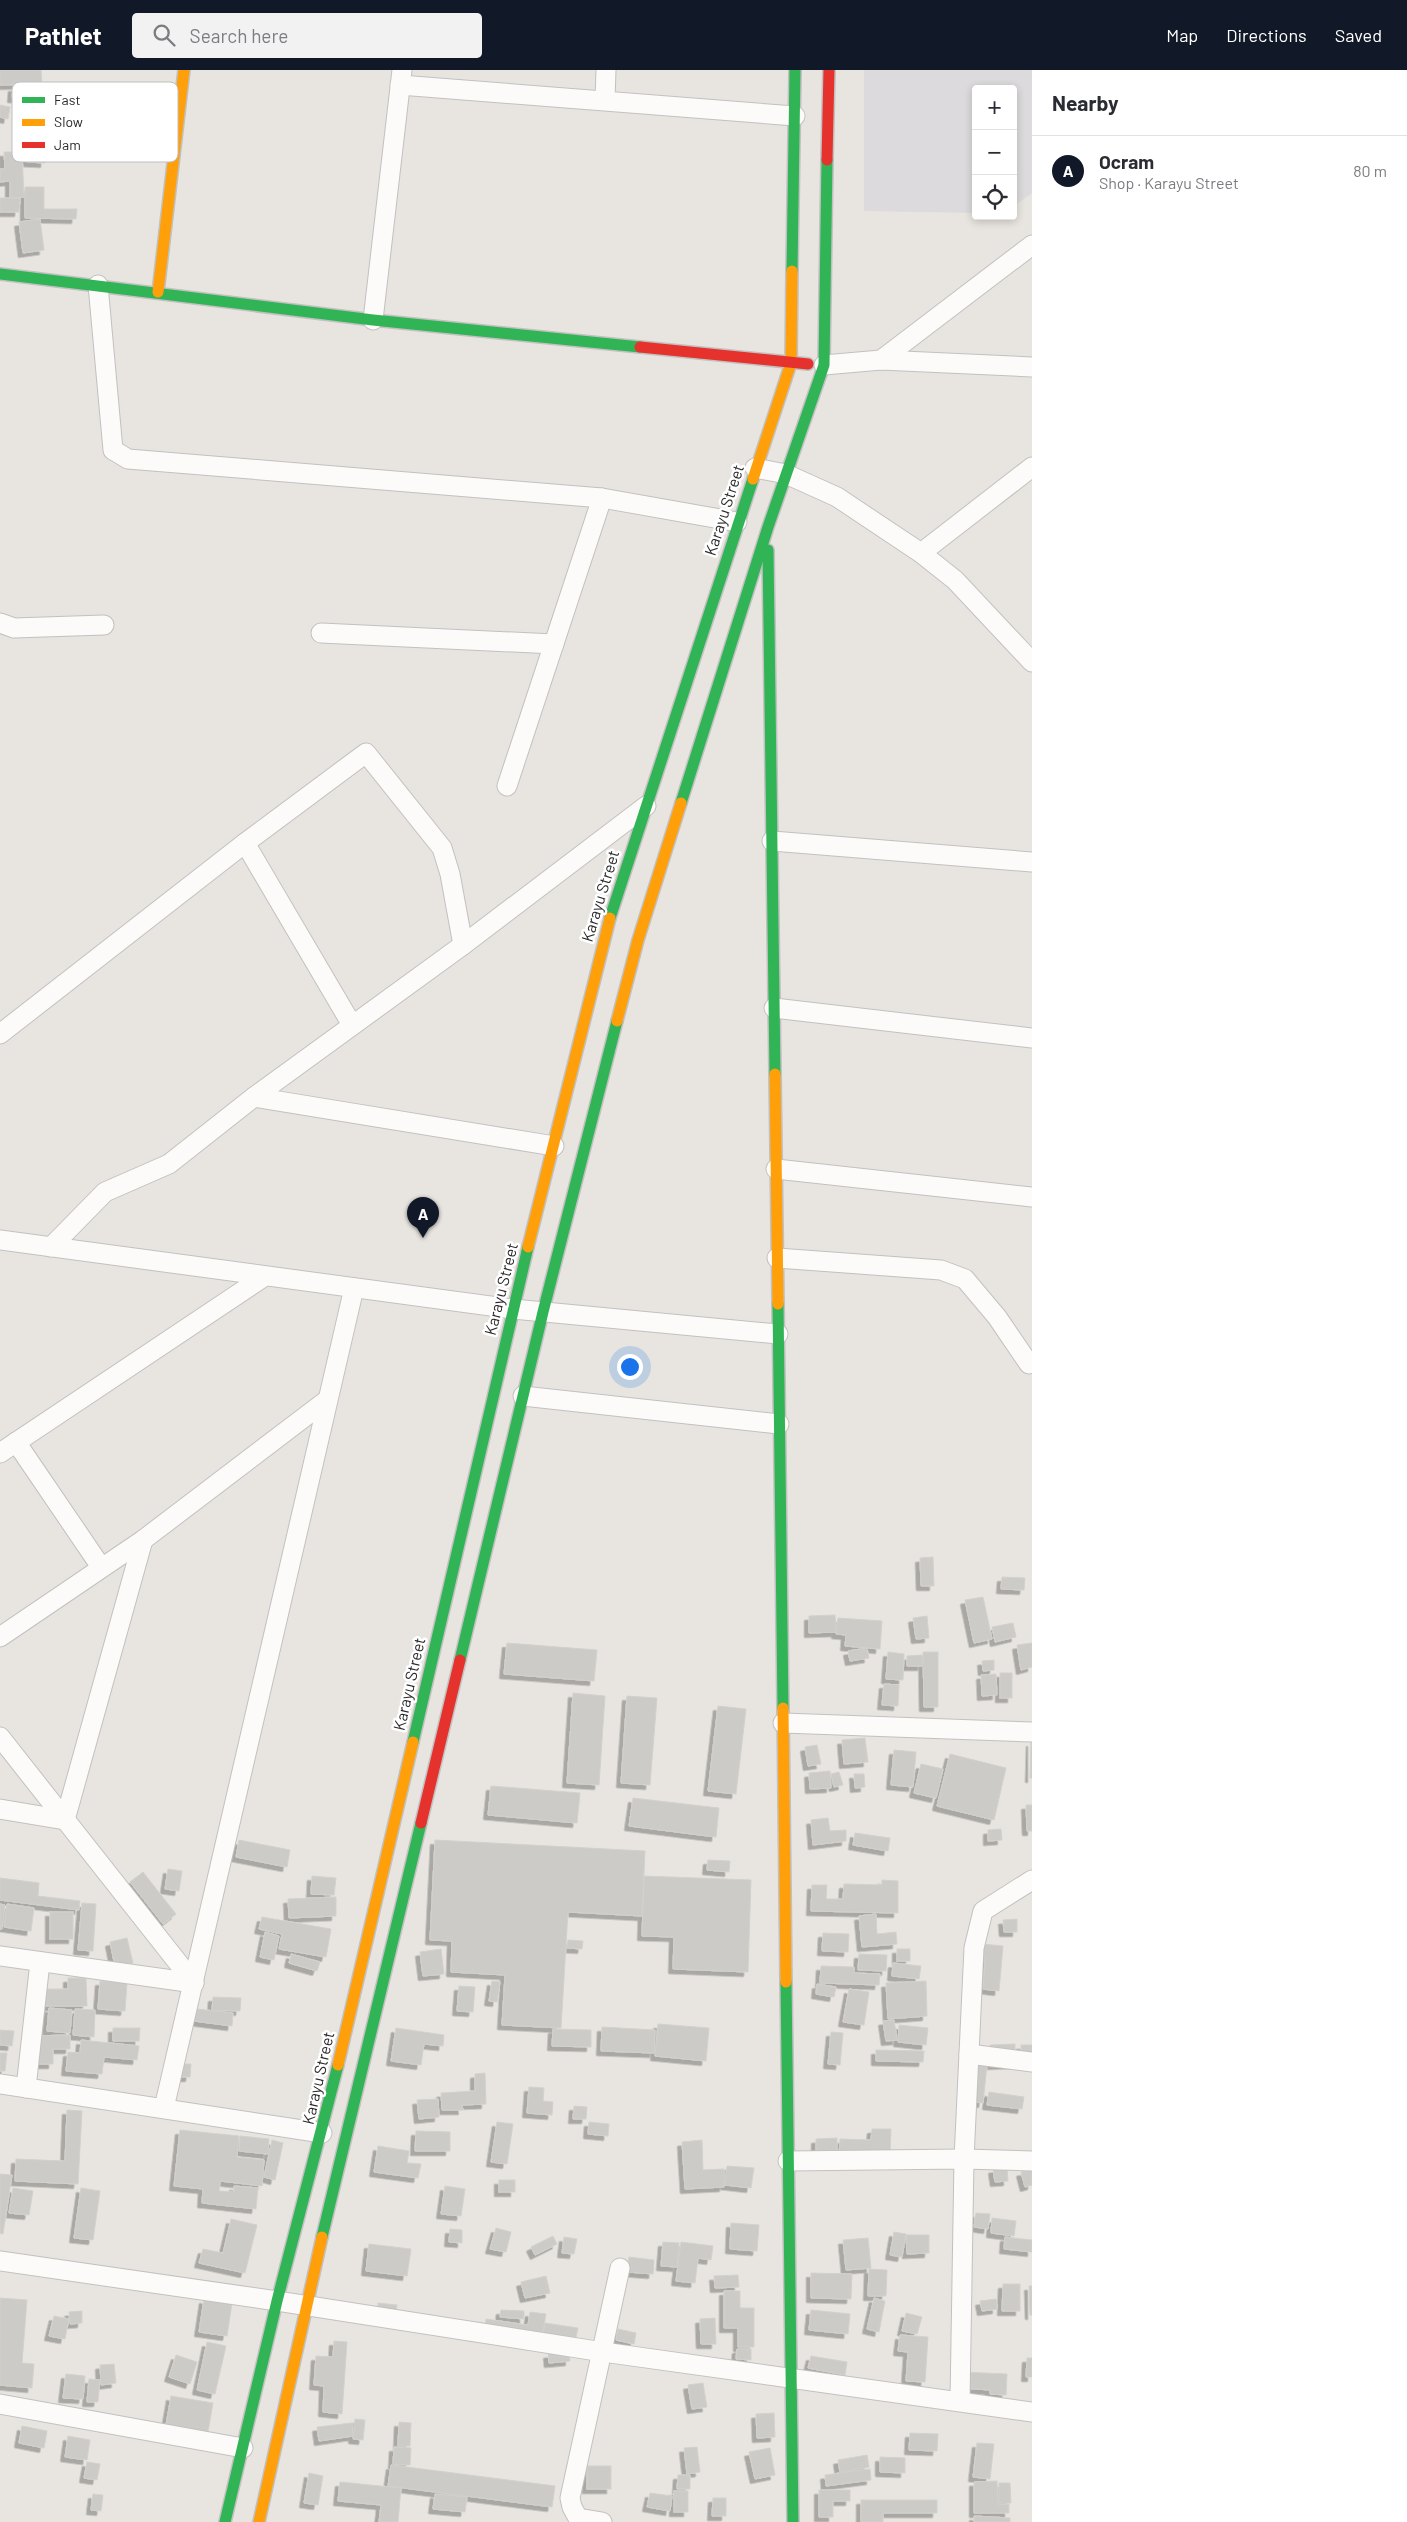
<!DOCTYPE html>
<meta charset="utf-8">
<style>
body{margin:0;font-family:Barlow,sans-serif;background:#f2f2f3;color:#2b2b33}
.controls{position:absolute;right:15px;top:15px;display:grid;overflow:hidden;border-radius:5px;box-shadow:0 2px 8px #0003}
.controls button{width:45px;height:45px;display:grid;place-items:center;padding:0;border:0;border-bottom:1px solid #e1e1e2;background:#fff;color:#2b2b33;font:25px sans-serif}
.you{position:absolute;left:629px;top:1296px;width:18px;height:18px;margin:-12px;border:4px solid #fff;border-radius:50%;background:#1a73e8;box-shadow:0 0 0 8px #1a73e833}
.badge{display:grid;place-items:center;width:32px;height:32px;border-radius:50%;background:#111827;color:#fff;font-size:16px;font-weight:700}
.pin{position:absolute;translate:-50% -41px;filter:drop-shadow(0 1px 2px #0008)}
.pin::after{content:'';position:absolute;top:26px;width:18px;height:15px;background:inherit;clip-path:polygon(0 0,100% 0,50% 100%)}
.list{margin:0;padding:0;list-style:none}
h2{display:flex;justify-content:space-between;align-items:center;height:65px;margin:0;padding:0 20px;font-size:21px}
h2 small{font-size:16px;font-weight:400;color:#7c7c81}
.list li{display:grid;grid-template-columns:32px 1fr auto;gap:15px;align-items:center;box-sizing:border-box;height:70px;padding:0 20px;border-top:1px solid #e1e1e2}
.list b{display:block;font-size:19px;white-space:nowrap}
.list p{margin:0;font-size:16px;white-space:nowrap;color:#7c7c81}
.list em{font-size:16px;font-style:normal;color:#7c7c81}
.icon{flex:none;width:28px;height:28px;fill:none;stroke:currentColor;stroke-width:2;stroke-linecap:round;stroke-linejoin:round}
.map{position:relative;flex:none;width:1032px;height:2452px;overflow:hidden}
header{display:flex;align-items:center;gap:30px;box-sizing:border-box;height:70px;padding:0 25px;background:#111827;color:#fff}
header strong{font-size:24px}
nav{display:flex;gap:28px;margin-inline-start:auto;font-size:18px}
.search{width:350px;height:45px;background:#f2f2f3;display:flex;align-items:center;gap:12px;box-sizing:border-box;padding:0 18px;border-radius:5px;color:#7c7c81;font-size:19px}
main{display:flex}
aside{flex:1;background:#fff}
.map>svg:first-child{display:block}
</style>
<header>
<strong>Pathlet</strong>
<div class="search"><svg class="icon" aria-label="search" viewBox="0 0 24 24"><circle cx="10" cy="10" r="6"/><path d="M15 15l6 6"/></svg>Search here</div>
<nav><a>Map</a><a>Directions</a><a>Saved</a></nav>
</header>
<main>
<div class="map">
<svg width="1032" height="2452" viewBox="0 0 1032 2452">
<defs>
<filter id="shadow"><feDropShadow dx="-4.5" dy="4.5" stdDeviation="0" flood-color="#0004"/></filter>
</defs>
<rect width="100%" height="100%" fill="#e8e5e0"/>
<polygon fill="#dcdadc" points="864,0 1032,0 1032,123 1013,137 1013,19 976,19 976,143 864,141"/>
<g fill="#cdcbc7" stroke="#d3d1cc" filter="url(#shadow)">
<polygon points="0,0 41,0 42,14 0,15"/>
<polygon points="13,17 41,19 40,29 12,28"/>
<polygon points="0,35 10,37 8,49 0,47"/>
<polygon points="30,53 47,55 45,93 27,92"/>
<polygon points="4,82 22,82 24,127 10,128 10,111 0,112 0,99 5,99"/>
<polygon points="25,117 44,117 44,139 77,139 76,149 25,148"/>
<polygon points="0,128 20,128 19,142 0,142"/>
<polygon points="40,149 44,180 23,183 19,152"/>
<polygon points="933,1487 934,1516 921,1516 920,1488"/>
<polygon points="1002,1507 1025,1508 1024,1520 1001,1519"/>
<polygon points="983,1527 992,1569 974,1573 965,1530"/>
<polygon points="835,1545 836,1562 809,1563 809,1546"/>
<polygon points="927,1546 929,1568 916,1569 913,1548"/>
<polygon points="838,1548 882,1551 880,1579 845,1576 846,1565 836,1564"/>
<polygon points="1013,1553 1016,1567 995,1572 992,1557"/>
<polygon points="507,1573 597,1580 594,1611 504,1604"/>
<polygon points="1032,1573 1032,1597 1021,1600 1017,1575"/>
<polygon points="867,1578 869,1588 850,1591 848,1581"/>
<polygon points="888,1582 904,1584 903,1610 886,1609"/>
<polygon points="923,1582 938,1582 938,1637 924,1637"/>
<polygon points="922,1585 922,1596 907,1596 907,1586"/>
<polygon points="994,1590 994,1600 983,1601 982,1591"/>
<rect x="1000" y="1603" width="12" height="25"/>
<polygon points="996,1604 997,1625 982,1626 981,1605"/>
<polygon points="884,1614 899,1615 898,1636 882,1635"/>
<polygon points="573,1623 605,1626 599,1715 567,1713"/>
<polygon points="627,1626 657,1628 650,1715 621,1713"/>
<polygon points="718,1636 746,1639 736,1724 708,1721"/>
<polygon points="865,1668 868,1692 844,1694 842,1670"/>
<polygon points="1031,1672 1032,1672 1032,1708 1030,1708"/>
<polygon points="817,1675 821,1694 808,1696 805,1677"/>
<polygon points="894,1680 916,1682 913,1717 891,1715"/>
<polygon points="950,1684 1006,1698 994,1750 937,1736"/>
<polygon points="921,1694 943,1699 936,1728 914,1723"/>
<polygon points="830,1701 831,1718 810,1719 809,1703"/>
<polygon points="839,1702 843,1715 834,1717 831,1704"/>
<polygon points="854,1704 864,1704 865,1717 855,1718"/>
<polygon points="491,1716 580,1723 577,1753 488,1745"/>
<polygon points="633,1728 719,1738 716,1767 629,1756"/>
<polygon points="1026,1735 1032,1735 1032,1761 1027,1761"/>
<polygon points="828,1748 830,1761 846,1760 846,1771 813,1775 811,1750"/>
<polygon points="1001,1759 1002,1770 988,1771 988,1760"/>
<polygon points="855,1763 890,1768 888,1781 853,1775"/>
<polygon points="239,1770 290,1780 287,1797 236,1787"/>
<polygon points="435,1770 645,1781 642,1846 568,1842 561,1958 502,1955 505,1905 451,1902 452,1871 430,1870"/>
<polygon points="708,1790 730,1791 729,1802 707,1800"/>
<polygon points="168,1799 182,1801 179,1821 165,1819"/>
<polygon points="143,1802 176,1844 163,1854 130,1812"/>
<polygon points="312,1806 336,1808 334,1825 311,1824"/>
<polygon points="644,1806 751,1810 748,1902 673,1899 674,1867 642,1866"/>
<polygon points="0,1808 39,1813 38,1826 80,1831 79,1840 0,1830"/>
<polygon points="882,1810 898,1811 898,1843 811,1841 812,1815 827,1815 826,1829 843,1829 844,1814 882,1815"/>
<polygon points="336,1827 336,1846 289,1848 288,1829"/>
<polygon points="82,1833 96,1834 93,1881 78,1880"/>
<polygon points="0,1834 5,1835 2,1859 0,1859"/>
<polygon points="7,1834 34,1838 31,1861 4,1857"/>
<rect x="50" y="1842" width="23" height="27"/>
<polygon points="876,1844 877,1864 896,1862 897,1874 862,1877 859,1846"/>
<polygon points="262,1847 331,1859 326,1887 279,1879 282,1864 259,1859"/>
<polygon points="1017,1849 1017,1862 1004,1862 1003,1850"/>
<polygon points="265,1862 279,1866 274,1890 260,1887"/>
<polygon points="823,1863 849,1864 848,1882 822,1881"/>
<polygon points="127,1868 133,1893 115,1897 110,1872"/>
<polygon points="568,1870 583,1871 582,1879 567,1878"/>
<polygon points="972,1873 1003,1876 999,1921 983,1919 985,1890 971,1888"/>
<polygon points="441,1879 444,1904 423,1906 420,1882"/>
<rect x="897" y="1879" width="13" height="12"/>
<polygon points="291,1884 320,1892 317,1901 289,1893"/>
<polygon points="859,1884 887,1885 886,1901 858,1900"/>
<polygon points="893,1893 921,1896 919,1909 892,1906"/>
<polygon points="821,1896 854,1897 854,1903 880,1904 879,1915 820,1913"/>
<polygon points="68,1908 86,1908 87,1936 40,1936 40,1919 68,1919"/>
<polygon points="100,1911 127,1913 125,1941 98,1939"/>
<polygon points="492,1911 500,1912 497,1932 489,1931"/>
<polygon points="926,1911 927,1946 888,1949 886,1913"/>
<polygon points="817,1914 836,1917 834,1927 816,1924"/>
<polygon points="459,1916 475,1917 473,1942 457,1941"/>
<polygon points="849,1919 869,1922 864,1955 843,1952"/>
<polygon points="213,1927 241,1928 240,1941 212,1940"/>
<polygon points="49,1938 72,1940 70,1963 47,1961"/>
<polygon points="188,1938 233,1943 232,1956 186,1950"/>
<polygon points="75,1939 95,1940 94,1967 73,1965"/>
<polygon points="894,1950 897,1970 886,1971 883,1951"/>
<polygon points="658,1954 709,1958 706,1991 655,1986"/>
<polygon points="899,1955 928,1958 926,1975 898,1972"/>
<polygon points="602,1957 655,1960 654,1983 601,1981"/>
<polygon points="113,1958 140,1958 139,1971 113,1971"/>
<polygon points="396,1958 444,1965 443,1976 424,1974 421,1995 391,1991"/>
<polygon points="553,1959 591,1960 591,1977 552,1976"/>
<polygon points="0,1960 14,1961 12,1976 0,1975"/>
<polygon points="831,1962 843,1963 840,1995 828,1994"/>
<polygon points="70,1965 70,1979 53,1979 53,1994 32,1994 32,1966"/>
<polygon points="81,1970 139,1976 137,1990 104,1987 102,2004 66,2001 68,1982 80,1983"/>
<polygon points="1015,1974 1015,1994 991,1995 990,1975"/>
<rect x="1021" y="1975" width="11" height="14"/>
<polygon points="876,1980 924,1981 923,1992 876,1991"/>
<polygon points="0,1983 7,1983 5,2001 0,2001"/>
<polygon points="964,1993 987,1995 983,2033 969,2031"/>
<polygon points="180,1994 191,1994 190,2007 179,2007"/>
<polygon points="485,2003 486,2034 462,2035 463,2040 442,2040 441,2023 475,2021 475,2004"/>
<polygon points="529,2017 544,2018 543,2031 553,2032 552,2045 527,2043"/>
<polygon points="989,2022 1024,2027 1022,2039 987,2035"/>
<polygon points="438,2029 439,2047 419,2049 417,2030"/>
<polygon points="574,2036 587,2037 586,2049 573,2049"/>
<polygon points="67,2040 82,2041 78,2114 15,2111 16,2089 65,2091"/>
<polygon points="497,2052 513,2054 507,2094 491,2092"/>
<polygon points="589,2052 609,2054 608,2066 588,2064"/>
<polygon points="872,2059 891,2059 890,2087 839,2087 840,2069 871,2070"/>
<polygon points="180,2060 239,2066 237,2087 264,2090 262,2116 220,2111 219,2121 234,2122 234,2116 258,2118 256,2139 202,2133 203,2119 174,2116"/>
<polygon points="416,2061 450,2062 450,2081 415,2081"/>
<polygon points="240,2066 269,2069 268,2084 239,2081"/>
<polygon points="837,2068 837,2081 816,2081 816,2069"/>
<polygon points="272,2070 283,2073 275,2110 264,2107"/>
<polygon points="702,2070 703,2100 724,2099 724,2117 685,2119 682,2072"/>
<polygon points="378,2076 409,2081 407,2093 421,2094 418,2108 374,2102"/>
<polygon points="727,2096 754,2098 751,2118 725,2115"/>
<polygon points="1007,2097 1008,2111 995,2112 993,2099"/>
<polygon points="1032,2100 1032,2115 1025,2117 1021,2102"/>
<polygon points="0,2104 12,2105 3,2164 0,2163"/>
<rect x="499" y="2110" width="16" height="12"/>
<polygon points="445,2116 465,2119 461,2146 441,2144"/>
<polygon points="13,2118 33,2121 29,2145 9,2143"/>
<polygon points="81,2118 100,2121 93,2170 74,2168"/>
<polygon points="976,2143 990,2144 988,2159 974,2157"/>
<polygon points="992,2148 1016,2151 1014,2166 991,2163"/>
<polygon points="231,2149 257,2155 245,2203 199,2193 203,2179 223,2183"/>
<polygon points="731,2153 759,2155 757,2181 730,2179"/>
<polygon points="496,2158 511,2162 506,2182 490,2179"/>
<polygon points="450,2159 462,2160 462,2173 449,2172"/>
<polygon points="894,2162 906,2164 902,2187 890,2185"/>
<polygon points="906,2165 929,2165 929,2183 907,2184"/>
<polygon points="553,2166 557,2174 535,2185 531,2177"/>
<polygon points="564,2167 577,2169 574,2184 562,2183"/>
<polygon points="1005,2167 1032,2170 1032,2182 1004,2179"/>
<polygon points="868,2168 871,2198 846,2200 843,2170"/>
<polygon points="663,2172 679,2173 677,2197 661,2196"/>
<polygon points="681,2172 713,2176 711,2190 698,2188 695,2213 676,2211"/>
<polygon points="369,2174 411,2179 407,2206 366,2201"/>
<polygon points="629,2187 654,2190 653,2204 627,2202"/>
<polygon points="869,2199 887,2200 886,2226 868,2226"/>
<polygon points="811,2203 852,2204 851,2229 811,2228"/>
<polygon points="738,2205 739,2217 715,2218 714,2206"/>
<polygon points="546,2206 550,2223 525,2228 521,2212"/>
<polygon points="1003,2214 1020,2214 1020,2241 1002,2241"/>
<polygon points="1029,2216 1032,2216 1032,2245 1030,2245"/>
<polygon points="724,2221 740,2221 740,2238 754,2238 754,2277 738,2277 738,2258 724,2258"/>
<polygon points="0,2228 27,2230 22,2293 34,2294 32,2318 0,2315"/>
<polygon points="874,2228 885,2231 879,2262 867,2259"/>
<polygon points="204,2229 232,2233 227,2266 199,2262"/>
<polygon points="996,2229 997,2239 982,2241 980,2231"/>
<polygon points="378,2233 397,2235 396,2242 378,2240"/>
<polygon points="501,2240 524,2241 524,2249 500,2247"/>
<polygon points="811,2240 850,2244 848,2264 809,2260"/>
<polygon points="82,2241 82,2253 70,2254 69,2242"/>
<polygon points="530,2242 546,2244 542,2268 485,2260 486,2249 528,2255"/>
<polygon points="906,2243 922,2247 917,2264 902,2261"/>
<polygon points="54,2246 69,2249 65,2269 49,2266"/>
<polygon points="715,2248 716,2274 701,2274 700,2249"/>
<polygon points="545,2253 578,2258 574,2277 542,2271"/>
<polygon points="618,2259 636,2263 634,2274 616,2270"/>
<polygon points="900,2265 928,2267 925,2312 906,2311 908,2282 898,2281"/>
<polygon points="334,2271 347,2272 342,2344 323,2342 324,2316 314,2315 316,2286 333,2287"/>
<polygon points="207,2272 226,2276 215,2324 197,2320"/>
<polygon points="737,2279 751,2279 751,2290 736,2289"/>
<polygon points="569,2282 570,2291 549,2293 548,2284"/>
<polygon points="176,2285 197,2292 190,2314 169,2307"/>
<polygon points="811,2286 847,2292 845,2305 808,2298"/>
<polygon points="1027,2288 1032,2288 1032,2307 1026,2307"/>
<polygon points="114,2294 116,2313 101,2315 100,2295"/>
<polygon points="962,2302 1007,2304 1006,2325 990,2324 990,2320 961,2318"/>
<polygon points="66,2304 85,2306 83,2329 63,2328"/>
<polygon points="89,2309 100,2310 98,2332 87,2332"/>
<polygon points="703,2313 707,2337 692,2339 688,2315"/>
<polygon points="171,2326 213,2333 208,2362 166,2355"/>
<polygon points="774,2343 775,2367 757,2368 756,2344"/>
<polygon points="355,2349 365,2350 363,2370 353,2369"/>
<polygon points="399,2352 411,2353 410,2376 398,2376"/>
<polygon points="352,2353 353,2366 319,2371 317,2357"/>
<polygon points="22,2356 47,2361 44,2378 19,2373"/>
<polygon points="910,2363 938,2364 937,2381 909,2380"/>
<polygon points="68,2366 90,2370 87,2390 65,2387"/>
<polygon points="977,2373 994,2374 990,2409 973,2407"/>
<polygon points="394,2377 411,2378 410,2395 393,2394"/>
<polygon points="697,2377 700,2402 687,2404 684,2378"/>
<polygon points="770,2378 775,2405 755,2409 749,2382"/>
<polygon points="867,2385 869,2397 840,2402 838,2390"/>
<polygon points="880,2387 905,2388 905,2403 880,2402"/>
<polygon points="87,2392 100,2394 97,2410 84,2408"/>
<polygon points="391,2395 555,2416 552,2437 388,2416"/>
<rect x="587" y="2396" width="24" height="23"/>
<polygon points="870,2399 871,2410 826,2416 825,2405"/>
<polygon points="309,2403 323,2406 318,2435 304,2433"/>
<polygon points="678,2405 690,2405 690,2419 677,2419"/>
<polygon points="997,2411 998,2435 1009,2434 1009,2443 974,2443 974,2412"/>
<polygon points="340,2412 401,2418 398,2452 379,2452 381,2435 338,2431"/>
<polygon points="999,2413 1010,2413 1011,2433 999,2433"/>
<polygon points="819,2420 850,2420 850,2431 833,2431 833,2447 819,2447"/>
<rect x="674" y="2421" width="14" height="21"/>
<polygon points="650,2423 672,2426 670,2441 647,2437"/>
<polygon points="93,2424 103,2425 101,2441 91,2440"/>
<polygon points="435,2424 467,2427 465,2442 433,2439"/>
<polygon points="713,2428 726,2428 726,2446 712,2446"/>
<polygon points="861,2430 937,2430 937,2443 883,2443 883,2452 861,2452"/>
<polygon points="974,2446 1010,2448 1010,2452 974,2452"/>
</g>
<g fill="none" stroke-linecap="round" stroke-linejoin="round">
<defs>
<g id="street">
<polyline points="400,15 795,46"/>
<polyline points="605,30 606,0"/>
<polyline points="98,215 113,380 128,389 602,428 737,452"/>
<polyline points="373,250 402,0"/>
<polyline points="881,290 1032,175"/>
<polyline points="824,295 881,290 1032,297"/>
<polyline points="755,398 786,404 837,427 921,483 955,510 1032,592"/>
<polyline points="921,483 1032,397"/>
<polyline points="0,553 14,558 104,555"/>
<polyline points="321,563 554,574"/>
<polyline points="507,716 602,428"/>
<polyline points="772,771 1032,792"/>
<polyline points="245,773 352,955"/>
<polyline points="774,938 1032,968"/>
<polyline points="0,964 245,773 366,683 442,778 450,804 463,875"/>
<polyline points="254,1027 554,1076"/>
<polyline points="776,1099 1032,1127"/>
<polyline points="0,1170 513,1239 778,1264"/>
<polyline points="51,1177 105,1122 169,1094 254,1027 463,875 646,736"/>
<polyline points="777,1188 941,1200 965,1209 997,1247 1029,1294"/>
<polyline points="523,1326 779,1354"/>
<polyline points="16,1372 101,1497"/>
<polyline points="0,1383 265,1206"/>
<polyline points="0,1567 143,1470 327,1330"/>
<polyline points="783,1653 1032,1662"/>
<polyline points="0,1667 194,1913"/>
<polyline points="0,1739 65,1750 143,1470"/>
<polyline points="0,1886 194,1913"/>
<polyline points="969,1984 1032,1992"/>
<polyline points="0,2014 322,2063"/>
<polyline points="26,2018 40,1892"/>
<polyline points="164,2038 354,1218"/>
<polyline points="788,2091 964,2089 1032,2091"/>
<polyline points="0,2191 277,2231 603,2282 1032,2342"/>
<polyline points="960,2331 964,2089 974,1878 983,1841 1032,1810"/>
<polyline points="0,2334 243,2378"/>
<polyline points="602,2452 578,2448 572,2437 570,2428 620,2198"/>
</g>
<g id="fast">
<polyline points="792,201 795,0"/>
<polyline points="0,204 373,250 640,277"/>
<polyline points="768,480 775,1004"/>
<polyline points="681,733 768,457 824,295 827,90"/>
<polyline points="610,848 753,409"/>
<polyline points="778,1234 783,1638"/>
<polyline points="460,1590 543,1242 617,951"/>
<polyline points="413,1672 528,1177"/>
<polyline points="786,1912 793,2452"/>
<polyline points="322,2167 421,1753"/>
<polyline points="225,2452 277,2231 338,1995"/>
</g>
<g id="slow">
<polyline points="158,222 184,0"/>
<polyline points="753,409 791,293 792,201"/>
<polyline points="617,951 638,870 681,733"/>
<polyline points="775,1004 778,1234"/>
<polyline points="528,1177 610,848"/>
<polyline points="783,1638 786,1912"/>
<polyline points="338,1995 413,1672"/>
<polyline points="259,2452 322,2167"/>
</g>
<g id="jam">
<polyline points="827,90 829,0"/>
<polyline points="640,277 808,294"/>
<polyline points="421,1753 460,1590"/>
</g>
</defs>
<use href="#street" stroke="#c2c1c1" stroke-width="21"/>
<use href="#fast" stroke="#c2c1c1" stroke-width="14"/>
<use href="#slow" stroke="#c2c1c1" stroke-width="14"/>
<use href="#jam" stroke="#c2c1c1" stroke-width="14"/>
<use href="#street" stroke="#fcfbfa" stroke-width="19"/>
<use href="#fast" stroke="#30b455" stroke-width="11"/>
<use href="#slow" stroke="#ff9f0a" stroke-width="11"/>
<use href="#jam" stroke="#e5322d" stroke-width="11"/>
</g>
<g text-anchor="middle" stroke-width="5" stroke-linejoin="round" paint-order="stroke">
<g font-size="16" fill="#2a2a2a" stroke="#fff">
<text transform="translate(724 440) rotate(-72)" y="6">Karayu Street</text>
<text transform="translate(600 826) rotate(-73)" y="6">Karayu Street</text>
<text transform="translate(501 1219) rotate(-76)" y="6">Karayu Street</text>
<text transform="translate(409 1614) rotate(-77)" y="6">Karayu Street</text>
<text transform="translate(318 2008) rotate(-77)" y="6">Karayu Street</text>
</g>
</g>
<rect x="12" y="12" width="166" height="80" rx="8" fill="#fff" stroke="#bfbfbf" stroke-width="1"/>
<rect x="22" y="27" width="23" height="6" fill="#30b455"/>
<rect x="22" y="49" width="23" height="7" fill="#ff9f0a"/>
<rect x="22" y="72" width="23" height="6" fill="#e5322d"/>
<g font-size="14" fill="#2a2a2a">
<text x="54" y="35">Fast</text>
<text x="54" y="57">Slow</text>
<text x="54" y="80">Jam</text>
</g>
</svg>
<div class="controls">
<button>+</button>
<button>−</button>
<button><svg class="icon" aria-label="locate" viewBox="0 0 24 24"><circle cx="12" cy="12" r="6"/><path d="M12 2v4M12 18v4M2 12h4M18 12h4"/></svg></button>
</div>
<div class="you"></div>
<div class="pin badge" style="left:423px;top:1168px">A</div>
</div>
<aside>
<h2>Nearby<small></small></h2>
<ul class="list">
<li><span class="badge">A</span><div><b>Ocram</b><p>Shop · Karayu Street</p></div><em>80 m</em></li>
</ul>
</aside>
</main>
